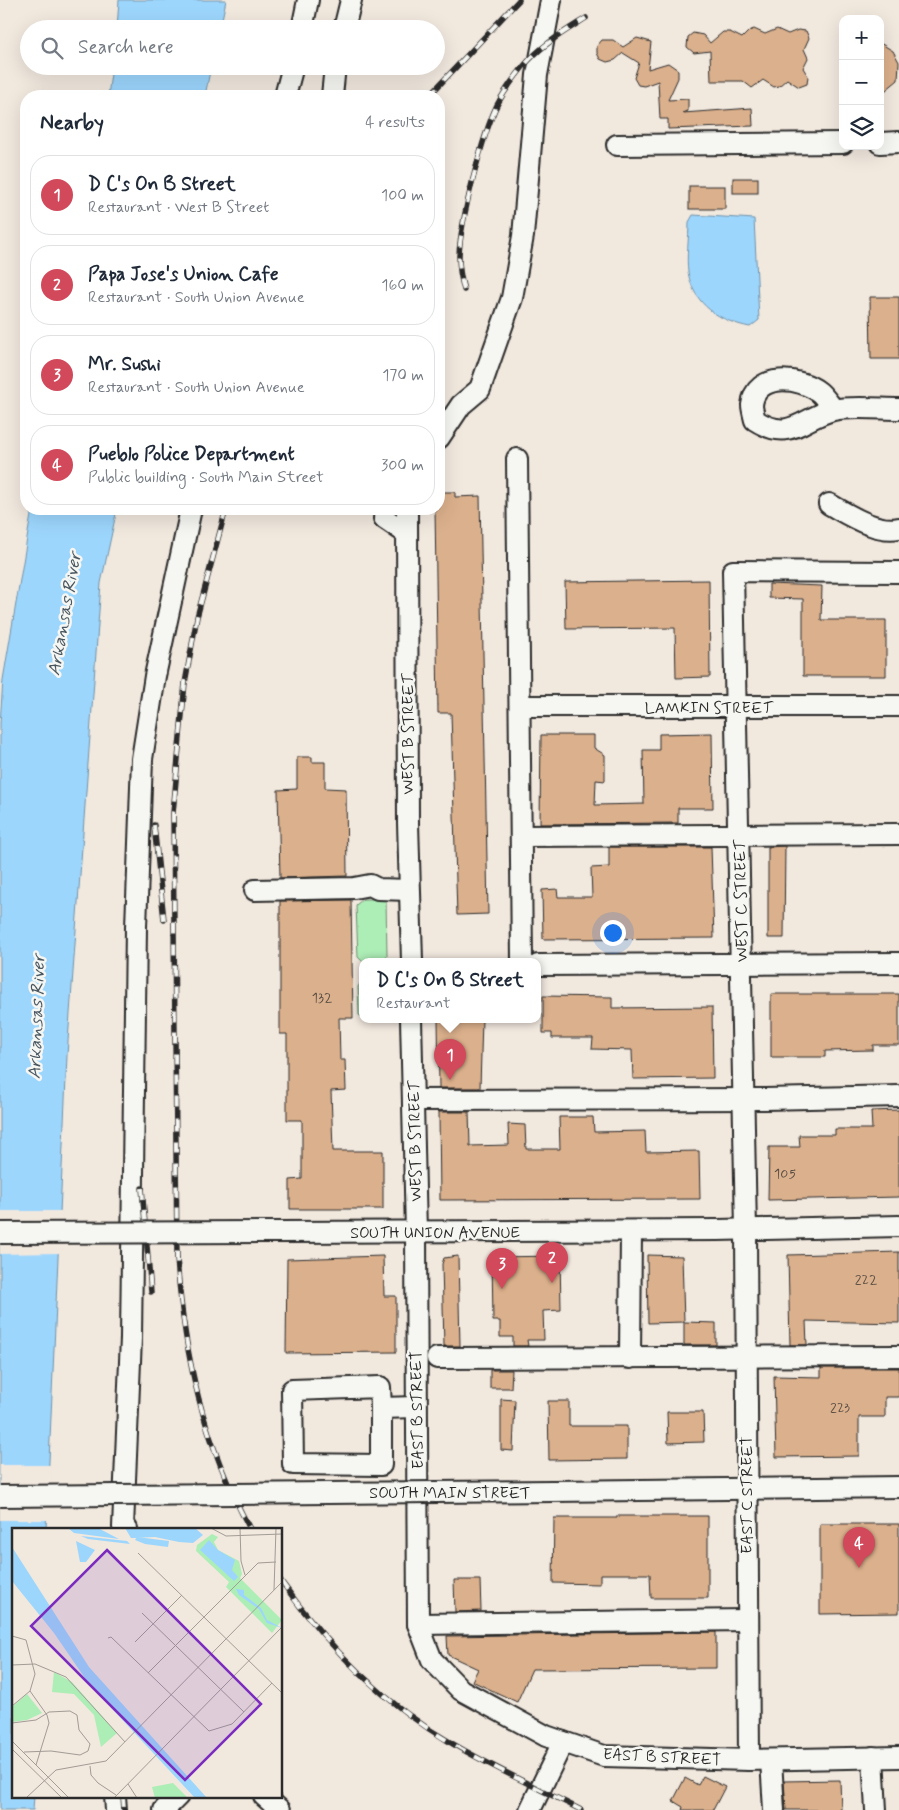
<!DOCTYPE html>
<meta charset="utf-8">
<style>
body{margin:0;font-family:Mynerve,sans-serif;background:#f6f6f7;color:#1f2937}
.controls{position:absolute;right:15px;top:15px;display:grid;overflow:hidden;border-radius:10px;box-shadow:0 5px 20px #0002}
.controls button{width:45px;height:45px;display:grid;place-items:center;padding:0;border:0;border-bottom:1px solid #e0e1e3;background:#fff;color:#1f2937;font:25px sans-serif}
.you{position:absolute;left:612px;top:932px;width:18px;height:18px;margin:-12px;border:4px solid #fff;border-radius:50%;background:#1a73e8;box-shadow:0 0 0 8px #1a73e833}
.badge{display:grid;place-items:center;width:32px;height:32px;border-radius:50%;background:#d1495b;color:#fff;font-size:16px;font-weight:700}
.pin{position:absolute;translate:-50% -41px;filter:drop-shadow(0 1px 2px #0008)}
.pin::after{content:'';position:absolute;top:26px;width:18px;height:15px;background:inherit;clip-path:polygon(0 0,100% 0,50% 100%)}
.popup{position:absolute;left:359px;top:958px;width:182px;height:65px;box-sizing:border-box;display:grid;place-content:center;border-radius:10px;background:#fff;filter:drop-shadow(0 1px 4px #0005);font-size:16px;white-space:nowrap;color:#747a83}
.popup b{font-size:19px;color:#1f2937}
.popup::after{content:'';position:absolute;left:50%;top:100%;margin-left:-10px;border:10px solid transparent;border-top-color:#fff}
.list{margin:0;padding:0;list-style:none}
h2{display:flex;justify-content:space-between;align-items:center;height:65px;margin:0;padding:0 20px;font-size:21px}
h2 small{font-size:16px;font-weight:400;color:#747a83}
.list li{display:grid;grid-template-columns:32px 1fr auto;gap:15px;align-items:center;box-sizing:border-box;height:80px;margin:0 10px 10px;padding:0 10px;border:1px solid #e0e1e3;border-radius:20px}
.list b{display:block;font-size:19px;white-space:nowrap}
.list p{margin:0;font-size:16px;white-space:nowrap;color:#747a83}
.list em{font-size:16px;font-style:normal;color:#747a83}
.icon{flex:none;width:28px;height:28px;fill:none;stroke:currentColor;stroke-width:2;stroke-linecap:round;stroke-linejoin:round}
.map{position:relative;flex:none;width:899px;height:1810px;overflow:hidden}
.search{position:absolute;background:#fff;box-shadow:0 5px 20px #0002;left:20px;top:20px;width:425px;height:55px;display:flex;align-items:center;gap:12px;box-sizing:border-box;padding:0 18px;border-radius:28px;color:#747a83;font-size:19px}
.panel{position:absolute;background:#fff;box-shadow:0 5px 20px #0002;left:20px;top:90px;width:425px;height:425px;border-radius:20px}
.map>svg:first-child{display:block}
</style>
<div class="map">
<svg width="899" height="1810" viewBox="0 0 899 1810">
<rect width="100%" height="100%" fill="#f1e8de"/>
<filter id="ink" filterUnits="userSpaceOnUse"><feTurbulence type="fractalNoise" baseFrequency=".02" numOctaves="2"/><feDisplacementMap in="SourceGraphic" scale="10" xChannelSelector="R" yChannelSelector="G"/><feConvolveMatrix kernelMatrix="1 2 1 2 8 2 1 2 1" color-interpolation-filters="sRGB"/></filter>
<g filter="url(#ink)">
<g fill="#adedb6" stroke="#6c8c70">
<polygon points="363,899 386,899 387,956 383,961 362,961 358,957 356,905"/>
<polygon points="362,980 362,1017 359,1015 358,987"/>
</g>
<g fill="#9dd6fd" stroke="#6f92a9">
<polygon points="119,0 226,0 220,29 117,29"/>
<polygon points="112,66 211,66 205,96 108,96"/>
<path d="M693 215 754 219 759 320 750 327C720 321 694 306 688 272 686 257 689 238 689 222Z"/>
<polygon points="32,509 117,509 101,583 67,1055 46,1529 14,1529 14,1796 34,1796 33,1810 0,1810 0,723 3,680"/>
</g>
<g fill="#f1e8de">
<polygon points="0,1211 62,1211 61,1253 0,1254"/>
<polygon points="0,1465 51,1465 49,1520 0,1520"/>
</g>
<g fill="#dbb08c" stroke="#2b2b2b">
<polygon points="754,29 765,34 777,29 788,34 798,30 806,31 809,38 804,49 808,58 803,68 808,76 807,84 799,87 787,79 779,86 774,87 763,80 752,88 743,81 711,81 710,51 694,53 687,47 688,37 693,33 703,35 710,43 723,32 730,32 742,38 749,31"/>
<polygon points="637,38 651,42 648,69 668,63 678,70 678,78 668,100 688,99 688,111 683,113 752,108 753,126 668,129 668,119 660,119 658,81 644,86 638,85 634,78 639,63 623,53 615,60 607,62 600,59 597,53 597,46 602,40 613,40 623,47"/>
<polygon points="880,43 893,51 899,62 898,80 880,95"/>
<rect x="733" y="178" width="25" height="15"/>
<rect x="689" y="186" width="36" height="23"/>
<polygon points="870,297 899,297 899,359 871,359"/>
<polygon points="439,492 455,492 455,497 480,496 488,914 457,915 451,713 438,713 435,509 439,509"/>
<polygon points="709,580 710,677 676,678 675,628 566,629 565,582"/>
<polygon points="769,584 822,586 821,620 886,620 886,676 803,676 803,599 769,598"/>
<polygon points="712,733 713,808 678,808 678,823 540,824 541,735 594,735 594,748 605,755 605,781 596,780 595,805 644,804 643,750 659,750 659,734"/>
<polygon points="297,757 312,757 312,762 325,762 325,788 346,789 347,876 280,878 278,790 297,789"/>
<polygon points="785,846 784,938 768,938 768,847"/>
<polygon points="609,847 711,847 714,938 543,939 542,890 557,889 558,897 592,897 591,868 609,867"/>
<polygon points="351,900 353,1018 339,1018 340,1060 345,1060 346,1090 331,1091 333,1151 383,1151 383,1209 290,1209 290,1180 302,1179 302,1120 287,1120 287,1034 280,1034 280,901"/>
<polygon points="771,994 899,994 899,1045 873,1045 873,1050 825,1051 825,1057 771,1057"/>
<polygon points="543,996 612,997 612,1008 712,1007 713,1078 633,1079 632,1050 592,1049 593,1038 552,1038 552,1033 543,1033"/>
<polygon points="438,1019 482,1019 480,1088 439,1088"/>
<polygon points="899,1110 899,1197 768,1200 769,1147 800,1147 799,1135 835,1135 835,1129 872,1129 871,1111"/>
<polygon points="439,1112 469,1112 470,1146 509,1145 508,1124 525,1125 526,1149 560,1149 559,1117 593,1117 594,1132 645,1131 646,1152 699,1151 700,1199 440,1200"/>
<polygon points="899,1252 899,1323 806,1321 807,1345 790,1345 788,1255"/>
<polygon points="647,1255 682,1256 684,1322 648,1323"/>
<polygon points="383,1256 384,1296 396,1296 396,1352 286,1353 287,1259"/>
<polygon points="458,1256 460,1346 444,1346 442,1264 444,1258"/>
<polygon points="560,1256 561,1310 543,1311 544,1340 527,1340 528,1346 513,1346 513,1337 500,1337 500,1321 493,1321 492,1257"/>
<polygon points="684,1322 716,1323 716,1345 684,1345"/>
<polygon points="821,1368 899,1368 899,1397 885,1397 885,1417 859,1417 859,1456 776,1457 774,1376 821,1377"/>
<polygon points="490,1370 512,1370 511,1388 490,1388"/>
<polygon points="501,1399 515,1400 513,1451 501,1450"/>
<polygon points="548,1401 569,1401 569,1426 627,1426 627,1459 549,1460"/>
<polygon points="667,1412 703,1412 704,1442 668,1443"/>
<polygon points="617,1516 708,1516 708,1598 651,1598 650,1574 600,1574 600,1584 553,1583 554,1518 617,1518"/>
<polygon points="820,1524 899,1524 899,1613 820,1614"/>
<polygon points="454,1580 480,1580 481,1611 455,1612"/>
<polygon points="716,1632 716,1668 532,1669 517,1702 472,1681 478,1669 448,1655 447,1636"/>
<polygon points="703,1776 725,1787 713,1810 682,1810 683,1807 673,1801 685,1778 698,1785"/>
<polygon points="840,1780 841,1810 786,1810 784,1781"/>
</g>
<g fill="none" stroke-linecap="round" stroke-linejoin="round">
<defs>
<g id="minor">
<polyline points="302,29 308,0"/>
<polyline points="344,29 351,0"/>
<polyline points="285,96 293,66"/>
<polyline points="332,96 335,66"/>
<polyline points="880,143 899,142"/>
<polyline points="617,145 843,143"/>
<path d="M834 410C829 404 824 396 819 392 800 377 755 372 752 405 752 409 754 416 755 420 791 443 801 418 833 410 849 406 882 409 899 409"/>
<polyline points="439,438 461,405 480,389 512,298 523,236 537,75 551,0"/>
<polyline points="517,459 522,961"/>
<path d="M829 504C849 515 876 533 899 528"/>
<polyline points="407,509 408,823 412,961"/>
<polyline points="384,518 406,533"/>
<polyline points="520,706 899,706"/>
<polyline points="521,836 899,834"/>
<polyline points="255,890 354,888 370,885 378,889 409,890"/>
<polyline points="538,965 899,963"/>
<polyline points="411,1019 416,1233 418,1624 432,1660 461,1690 546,1736 604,1756 749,1760 899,1757"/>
<polyline points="413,1100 765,1099 899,1096"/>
<polyline points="281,1232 718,1230 899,1226"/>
<polyline points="437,1358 899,1356"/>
<polyline points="630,1358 631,1231"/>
<polyline points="381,1408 381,1465 293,1464 292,1390 380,1387 381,1408 416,1407"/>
<polyline points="553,1491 899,1487"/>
<polyline points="127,1529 123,1527 131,1338 136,927 142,759 155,676 191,509"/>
<polyline points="418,1624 747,1620"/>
<polyline points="873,1757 876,1810"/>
<polyline points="749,1760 746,1230 733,571 899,572"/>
<polyline points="771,1760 774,1810"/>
<polyline points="115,1796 116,1810"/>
<polyline points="264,1796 280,1810"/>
<polyline points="164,1810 178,1796"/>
<polyline points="530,1810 563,1742"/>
</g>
</defs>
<use href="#minor" stroke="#2b2b2b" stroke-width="24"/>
<use href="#minor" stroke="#f6f6f2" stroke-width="20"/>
<defs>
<g id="rail">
<polyline points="429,96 519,0"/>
<path d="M464 290C461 279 459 268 459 256 460 223 482 136 497 105 504 92 514 78 523 67 540 46 564 32 586 18"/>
<path d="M226 509 197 617 185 683 173 813 177 1258C184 1357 203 1441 250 1529"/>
<polyline points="154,825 164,920"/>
<polyline points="142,1188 151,1292"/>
<path d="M281 1581C327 1646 384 1704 453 1744 494 1768 538 1788 581 1810"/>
<polyline points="123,1796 124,1810"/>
</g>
</defs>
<use href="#rail" stroke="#2b2b2b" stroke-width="5.5"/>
<use href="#rail" stroke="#f6f6f2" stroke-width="4" stroke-dasharray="11" stroke-linecap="butt"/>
<defs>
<g id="minor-bridge">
<polyline points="0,1233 281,1232"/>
<polyline points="0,1496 553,1491"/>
</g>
</defs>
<use href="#minor-bridge" stroke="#2b2b2b" stroke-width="24" stroke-linecap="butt"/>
<use href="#minor-bridge" stroke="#f6f6f2" stroke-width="20"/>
</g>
</g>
<g text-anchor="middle" stroke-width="5" stroke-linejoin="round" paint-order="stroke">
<g font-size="14" fill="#574c43">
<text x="322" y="1002">132</text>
<text x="785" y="1178">105</text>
<text x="866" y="1284">222</text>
<text x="840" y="1412">223</text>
</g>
<g font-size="16" fill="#2b2b2b" stroke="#f6f6f2">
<text x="709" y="713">LAMKIN STREET</text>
<text transform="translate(407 734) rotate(-90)" y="6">WEST B STREET</text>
<text transform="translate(740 901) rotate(-91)" y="6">WEST C STREET</text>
<text transform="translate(414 1141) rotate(-91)" y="6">WEST B STREET</text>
<text x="435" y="1238">SOUTH UNION AVENUE</text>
<text transform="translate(416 1410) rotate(-91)" y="6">EAST B STREET</text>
<text x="450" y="1498">SOUTH MAIN STREET</text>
<text transform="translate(746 1495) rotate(-90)" y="6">EAST C STREET</text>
<text transform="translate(662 1756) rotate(3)" y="6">EAST B STREET</text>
</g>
<g font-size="18" font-style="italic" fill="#485660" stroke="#f6f6f2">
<text transform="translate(64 614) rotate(-80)" y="6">Arkansas River</text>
<text transform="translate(36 1017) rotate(-88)" y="6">Arkansas River</text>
</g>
</g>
<g transform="translate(12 1528)">
<rect width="270" height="270" fill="#f1e8de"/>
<path d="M200 6 206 9 202 14 206 22 227 33 230 46 228 50 270 92 260 105 214 59 217 54 184 23 185 17ZM42 144 60 154 105 205 89 219 82 187 62 166 40 164ZM15 166 30 185 15 192 0 194V179ZM161 255 176 270H143L140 259Z" fill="#adedb6"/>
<path d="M56 0H86L107 11 62 5ZM113 0H183L191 7 181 15 167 14 143 9 119 10ZM69 8 115 13 118 16 76 11ZM125 9 157 13 156 19 133 16 123 12ZM197 12 206 22 223 32 220 42 226 49 222 53 188 22ZM64 13 83 22 74 34H68ZM0 19 77 139 195 270H183L77 156 42 105 0 53ZM224 61 232 62V67L249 80 255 92 270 100 255 95 247 81 227 67Z" fill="#9dd6fd"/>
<path fill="none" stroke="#a29c96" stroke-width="1" d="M199 0 214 8 270 6M228 0 229 33 233 47M126 25 270 165M262 62 264 0M130 85 232 184M0 108 14 112 23 146 18 163 0 178M96 110 99 109 197 203 220 196 260 155M123 114 170 67M0 137 23 136 54 149 113 214M136 145 246 35 264 34M18 163 35 187 37 195 24 237M0 195 24 192 37 184 58 183 65 187 67 202 78 216 76 223 68 227 39 223 12 224M0 213 57 270M0 221 50 270M78 238 79 247 86 255 104 267M116 256 125 270M14 270 44 242 94 233 270 54M102 270 270 99"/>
<path fill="#7b2cbf" fill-opacity="0.15" stroke="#7b2cbf" stroke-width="2.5" d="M95 22 249 176 173 252 19 98Z"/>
<rect width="270" height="270" fill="none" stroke="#2b2b2b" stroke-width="2.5"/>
</g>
</svg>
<div class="controls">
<button>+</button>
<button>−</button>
<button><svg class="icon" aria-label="layers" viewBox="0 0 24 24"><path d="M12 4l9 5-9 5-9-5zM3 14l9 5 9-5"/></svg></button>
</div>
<div class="you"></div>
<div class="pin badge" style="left:450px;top:1080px">1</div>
<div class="popup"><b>D C's On B Street</b>Restaurant</div>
<div class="pin badge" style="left:552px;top:1283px">2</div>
<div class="pin badge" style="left:502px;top:1289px">3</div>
<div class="pin badge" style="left:859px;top:1568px">4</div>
<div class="search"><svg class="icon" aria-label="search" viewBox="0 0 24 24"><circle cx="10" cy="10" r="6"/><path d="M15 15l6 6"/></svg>Search here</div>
<section class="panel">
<h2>Nearby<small>4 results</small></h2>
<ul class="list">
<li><span class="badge">1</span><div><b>D C's On B Street</b><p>Restaurant · West B Street</p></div><em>100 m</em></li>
<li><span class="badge">2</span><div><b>Papa Jose's Union Cafe</b><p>Restaurant · South Union Avenue</p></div><em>160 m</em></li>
<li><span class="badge">3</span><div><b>Mr. Sushi</b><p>Restaurant · South Union Avenue</p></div><em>170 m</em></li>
<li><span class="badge">4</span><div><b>Pueblo Police Department</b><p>Public building · South Main Street</p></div><em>300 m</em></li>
</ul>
</section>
</div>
